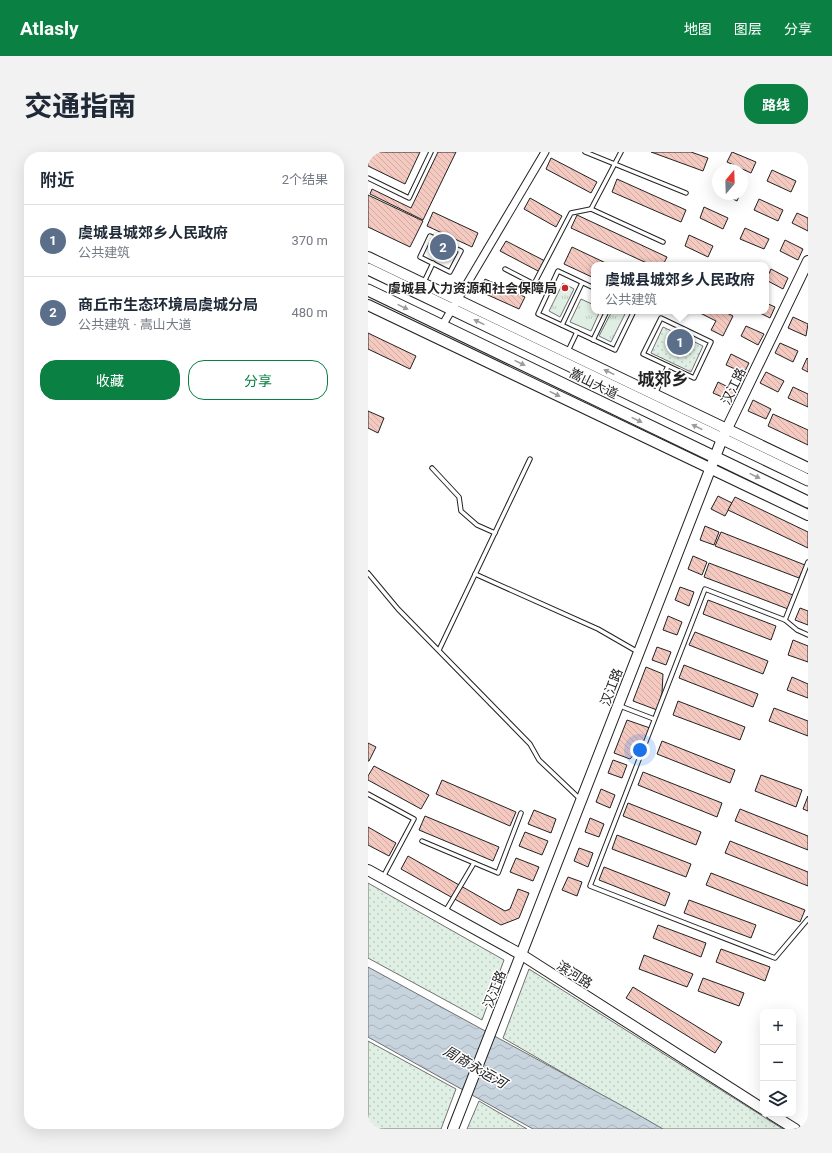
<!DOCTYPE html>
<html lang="zh">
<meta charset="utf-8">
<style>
body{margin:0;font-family:Roboto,"Noto Sans SC",sans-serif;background:#f2f2f3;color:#1f2937}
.controls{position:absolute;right:12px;bottom:12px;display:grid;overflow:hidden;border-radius:8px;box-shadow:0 4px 16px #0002}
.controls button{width:36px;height:36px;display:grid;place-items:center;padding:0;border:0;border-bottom:1px solid #e0e1e3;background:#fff;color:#1f2937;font:20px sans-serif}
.compass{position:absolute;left:344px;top:12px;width:36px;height:36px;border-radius:50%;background:#fff;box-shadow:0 4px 16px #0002;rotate:19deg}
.you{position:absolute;left:272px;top:598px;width:14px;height:14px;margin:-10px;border:3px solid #fff;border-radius:50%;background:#1a73e8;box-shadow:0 0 0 6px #1a73e833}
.badge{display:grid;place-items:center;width:26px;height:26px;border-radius:50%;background:#0b8043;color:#fff;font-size:13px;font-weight:700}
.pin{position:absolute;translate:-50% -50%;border:2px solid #fff;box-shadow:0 1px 4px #0006}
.popup{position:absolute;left:223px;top:110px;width:178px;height:52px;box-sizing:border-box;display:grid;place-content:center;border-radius:8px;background:#fff;filter:drop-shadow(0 1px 3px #0005);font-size:13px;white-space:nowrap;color:#747a83}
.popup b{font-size:15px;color:#1f2937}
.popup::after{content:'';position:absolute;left:50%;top:100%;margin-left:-8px;border:8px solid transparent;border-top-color:#fff}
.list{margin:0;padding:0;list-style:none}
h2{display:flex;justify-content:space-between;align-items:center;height:52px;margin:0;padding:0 16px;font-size:17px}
h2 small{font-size:13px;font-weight:400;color:#747a83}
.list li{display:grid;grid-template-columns:26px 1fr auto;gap:12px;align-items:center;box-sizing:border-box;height:72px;padding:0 16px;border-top:1px solid #e0e1e3}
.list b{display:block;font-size:15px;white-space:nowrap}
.list p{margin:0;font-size:13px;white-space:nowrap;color:#747a83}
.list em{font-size:13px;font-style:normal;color:#747a83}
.actions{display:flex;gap:8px;padding:12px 16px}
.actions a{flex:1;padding:9px 0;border:1px solid #0b8043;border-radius:16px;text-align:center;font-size:14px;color:#0b8043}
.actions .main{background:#0b8043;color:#fff}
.icon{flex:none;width:22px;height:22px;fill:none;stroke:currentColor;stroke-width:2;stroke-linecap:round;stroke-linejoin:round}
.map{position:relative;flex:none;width:440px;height:977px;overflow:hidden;border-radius:16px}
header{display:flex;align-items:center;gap:24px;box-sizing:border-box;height:56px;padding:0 20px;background:#0b8043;color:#fff}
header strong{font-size:19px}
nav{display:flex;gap:22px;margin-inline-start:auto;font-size:14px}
.intro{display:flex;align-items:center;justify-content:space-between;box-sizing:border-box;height:96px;padding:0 24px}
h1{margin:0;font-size:28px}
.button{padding:10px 18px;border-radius:16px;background:#0b8043;color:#fff;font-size:14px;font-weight:700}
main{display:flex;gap:24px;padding:0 24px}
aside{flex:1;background:#fff;border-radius:16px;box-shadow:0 4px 16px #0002}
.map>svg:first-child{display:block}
</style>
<header>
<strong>Atlasly</strong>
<nav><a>地图</a><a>图层</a><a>分享</a></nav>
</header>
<div class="intro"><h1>交通指南</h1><a class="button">路线</a></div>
<main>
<aside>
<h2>附近<small>2个结果</small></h2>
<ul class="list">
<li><span class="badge" style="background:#5c6f8a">1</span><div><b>虞城县城郊乡人民政府</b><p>公共建筑</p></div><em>370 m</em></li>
<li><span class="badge" style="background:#5c6f8a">2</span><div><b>商丘市生态环境局虞城分局</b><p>公共建筑 · 嵩山大道</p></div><em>480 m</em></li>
</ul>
<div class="actions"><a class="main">收藏</a><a>分享</a></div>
</aside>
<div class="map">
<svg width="440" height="977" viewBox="0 0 440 977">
<defs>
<pattern id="grass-tufts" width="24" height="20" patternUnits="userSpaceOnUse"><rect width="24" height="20" fill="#e0efe3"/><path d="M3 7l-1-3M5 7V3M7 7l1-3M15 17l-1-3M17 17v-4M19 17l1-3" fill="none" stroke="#c0cdc2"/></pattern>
<pattern id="park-dots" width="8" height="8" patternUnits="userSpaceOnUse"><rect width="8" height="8" fill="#e0efe3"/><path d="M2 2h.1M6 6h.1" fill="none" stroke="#c0cdc2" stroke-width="1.8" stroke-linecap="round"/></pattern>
<pattern id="water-waves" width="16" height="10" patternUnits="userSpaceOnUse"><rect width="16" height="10" fill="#c7d3dd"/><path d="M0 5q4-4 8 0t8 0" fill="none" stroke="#abb5bd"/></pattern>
<pattern id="building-back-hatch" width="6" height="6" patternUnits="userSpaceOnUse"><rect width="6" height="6" fill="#f3c9c0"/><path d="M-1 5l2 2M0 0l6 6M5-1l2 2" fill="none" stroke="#d0aca5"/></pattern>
</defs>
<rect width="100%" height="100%" fill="#fff"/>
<g fill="url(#grass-tufts)" stroke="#6f6f6f">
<polygon points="195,131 206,137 192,165 181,159"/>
<polygon points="213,147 226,153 226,159 232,159 223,179 202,170"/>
<polygon points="244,159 251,159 257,162 243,190 231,184"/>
</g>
<g fill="url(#park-dots)" stroke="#6f6f6f">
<polygon points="295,175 335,194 323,220 283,201"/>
<polygon points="0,731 136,808 114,868 0,806"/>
<polygon points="161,817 415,977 292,977 135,886"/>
<polygon points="0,889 88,937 73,977 3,977 0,975"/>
<polygon points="111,949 159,977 99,977"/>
</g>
<polygon fill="url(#water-waves)" stroke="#6f6f6f" points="0,815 262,958 295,977 165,977 0,885"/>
<g fill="url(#building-back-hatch)" stroke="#222">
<polygon points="0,0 52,0 37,32 0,14"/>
<polygon points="70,0 88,0 55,68 2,42 4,37 43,56"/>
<polygon points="283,0 323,0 340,6 335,19"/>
<polygon points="364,0 388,10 383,21 359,10"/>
<polygon points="183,6 229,30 223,41 178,17"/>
<polygon points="404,18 428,29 423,40 399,29"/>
<polygon points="249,27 318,58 313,70 244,40"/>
<polygon points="355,42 372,42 369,49"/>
<polygon points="0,43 55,69 42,95 0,75"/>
<polygon points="162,46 194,64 188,75 156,57"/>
<polygon points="391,47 415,58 410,69 386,58"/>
<polygon points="336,55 360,66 355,77 332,66"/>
<polygon points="65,60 110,81 104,95 59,74"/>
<polygon points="429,61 440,66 440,79 424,71"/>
<polygon points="209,63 299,105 295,113 283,113 203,76"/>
<polygon points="377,76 401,87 396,97 372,87"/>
<polygon points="321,83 345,94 340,105 317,94"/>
<polygon points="417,88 435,97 430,108 412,99"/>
<polygon points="138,89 177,109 172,120 132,99"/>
<polygon points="204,95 242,113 226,113 226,126 196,112"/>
<polygon points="403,117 420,126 415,137 398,128"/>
<polygon points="117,127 157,145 151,157 111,139"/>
<polygon points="398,151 407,155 402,166 388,159 398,159"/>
<polygon points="328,159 355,159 365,164 355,184 343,178 348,169"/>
<polygon points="425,165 440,172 438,184 420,176"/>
<polygon points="378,174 396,182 390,193 373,184"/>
<polygon points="0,181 48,204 42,217 0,197"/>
<polygon points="412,191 430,199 425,210 407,201"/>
<polygon points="363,202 381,211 376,221 358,213"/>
<polygon points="439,206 440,207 440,220 434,217"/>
<polygon points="398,220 416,229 410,240 392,231"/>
<polygon points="350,230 368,239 363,249 345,241"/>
<polygon points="425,235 440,242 440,255 420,246"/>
<polygon points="385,248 403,257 398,267 380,259"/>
<polygon points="0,259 16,266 10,281 0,276"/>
<polygon points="405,262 440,278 440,293 400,274"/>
<polygon points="350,344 364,351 357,364 343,357"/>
<polygon points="367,345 440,380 440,396 360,358"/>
<polygon points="337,374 351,380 346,393 332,388"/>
<polygon points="353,380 437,413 431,426 347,394"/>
<polygon points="325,404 339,410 334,423 320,417"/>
<polygon points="341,411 425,443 420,457 336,425"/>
<polygon points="312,435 326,440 321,454 307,448"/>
<polygon points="340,448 408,474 403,488 335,462"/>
<polygon points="432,456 440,459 440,473 427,468"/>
<polygon points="300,464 314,470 309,483 295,478"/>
<polygon points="327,480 400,509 395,522 321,493"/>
<polygon points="425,488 440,494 440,510 420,503"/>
<polygon points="289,495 303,500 298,513 284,508"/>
<polygon points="316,513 390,542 385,555 311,526"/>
<polygon points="278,515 295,522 294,541 289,558 265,549"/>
<polygon points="424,525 440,532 440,546 419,538"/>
<polygon points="310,549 377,575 372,588 305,563"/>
<polygon points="406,556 440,569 440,584 401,569"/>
<polygon points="259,568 282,576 275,592 262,607 246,601"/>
<polygon points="294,589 367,618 362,631 289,602"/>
<polygon points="0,591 8,595 1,609 0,609"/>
<polygon points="245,608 259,613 254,626 240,621"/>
<polygon points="6,614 61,643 53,657 0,628 0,624"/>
<polygon points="275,620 354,651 349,665 270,633"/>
<polygon points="393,623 434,638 428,655 387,639"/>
<polygon points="74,628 148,660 142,674 68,642"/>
<polygon points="233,637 247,643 242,656 228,650"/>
<polygon points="440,644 440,659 435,657"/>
<polygon points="260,651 333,680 328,693 255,664"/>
<polygon points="372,657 440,684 440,698 367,669"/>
<polygon points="166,658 188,667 183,681 160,672"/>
<polygon points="57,664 131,695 125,709 51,678"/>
<polygon points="222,666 236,672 231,685 217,680"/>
<polygon points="0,675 28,691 21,704 0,693"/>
<polygon points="157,680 180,689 174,703 151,694"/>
<polygon points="249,683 323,712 318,725 244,697"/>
<polygon points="362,689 440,720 440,734 357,701"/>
<polygon points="211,696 225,701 220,715 206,709"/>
<polygon points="40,704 137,759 142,757 150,737 161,741 151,766 133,773 33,717"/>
<polygon points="148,706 171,715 165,729 142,720"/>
<polygon points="236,715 302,741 297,754 231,728"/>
<polygon points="343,721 437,758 432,770 338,733"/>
<polygon points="200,725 214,730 209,744 194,738"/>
<polygon points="321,748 388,773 383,786 316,761"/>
<polygon points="290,773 338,791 333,805 285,786"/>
<polygon points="353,797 402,815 397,829 348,810"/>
<polygon points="276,803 325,822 319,835 271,817"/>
<polygon points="335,826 376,841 371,854 330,839"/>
<polygon points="265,835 354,890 347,901 258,846"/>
</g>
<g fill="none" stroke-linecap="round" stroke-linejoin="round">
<defs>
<g id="lane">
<polyline points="217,0 318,41"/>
<polyline points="0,26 41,46 63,0"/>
<polyline points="223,57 253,0"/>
<polygon points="62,84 93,99 82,120 52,105"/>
<polyline points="137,117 166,132 203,61 223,57 295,90"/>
<polyline points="56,130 65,111"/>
<polyline points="226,136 190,119 170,162 247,198 266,159"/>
<polygon points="293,166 343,190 326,226 275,202"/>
<polyline points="194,173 214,131"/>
<polyline points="225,188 239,159"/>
<polyline points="200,199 209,180"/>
<polyline points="287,242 300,214"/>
<polyline points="64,316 91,345 93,359 109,373 127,381"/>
<polyline points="0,421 30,457 162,592 171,608 211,646"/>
<polyline points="107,422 230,477 270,500"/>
<polyline points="417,468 440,410"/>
<polyline points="440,483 429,478 417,468 337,437 222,734 407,806 440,767"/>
<polyline points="71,498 162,307"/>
<polyline points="252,554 286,567"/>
<polyline points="0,642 46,667 15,725"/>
<polyline points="54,689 130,721 153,661"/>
<polyline points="77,760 106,711"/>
</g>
<polyline id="street" points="74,174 177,0"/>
<g id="secondary">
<polyline points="0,105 440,316"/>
<polyline points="0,153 440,363"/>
<polyline points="0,718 154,803 395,957"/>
<polyline points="403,962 427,977"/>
<polyline points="85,977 354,287 440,109"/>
</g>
<g id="primary">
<polyline points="0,117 440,328"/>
<polyline points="0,138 440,350"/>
</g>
</defs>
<use href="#lane" stroke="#222" stroke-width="5.5"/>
<use href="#street" stroke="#222" stroke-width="9"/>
<use href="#secondary" stroke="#222" stroke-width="12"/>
<use href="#primary" stroke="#222" stroke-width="13"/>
<use href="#lane" stroke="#fff" stroke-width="3.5"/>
<use href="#street" stroke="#fff" stroke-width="7"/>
<use href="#secondary" stroke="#fff" stroke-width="10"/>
<use href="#primary" stroke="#fff" stroke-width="11"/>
</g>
<defs><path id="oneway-solid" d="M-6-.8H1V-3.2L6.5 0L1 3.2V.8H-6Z"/></defs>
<g fill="#9c9c9c">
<use href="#oneway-solid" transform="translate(35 155) rotate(26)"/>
<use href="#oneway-solid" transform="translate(111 170) rotate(-154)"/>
<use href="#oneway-solid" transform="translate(152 211) rotate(26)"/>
<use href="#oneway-solid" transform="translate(241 220) rotate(-154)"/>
<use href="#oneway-solid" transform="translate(187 242) rotate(26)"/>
<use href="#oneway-solid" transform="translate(269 268) rotate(26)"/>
<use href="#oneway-solid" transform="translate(329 275) rotate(-154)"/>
<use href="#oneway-solid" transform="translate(387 324) rotate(26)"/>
</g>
<circle fill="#c62828" stroke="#fff" stroke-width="1.5" cx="197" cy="136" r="4"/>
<g text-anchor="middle" stroke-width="3" stroke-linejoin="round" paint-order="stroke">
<g font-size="13" font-weight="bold" fill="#222" stroke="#fff" text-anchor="end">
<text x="189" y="141">虞城县人力资源和社会保障局</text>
</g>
<g font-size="13" fill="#222" stroke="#fff">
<text transform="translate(226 231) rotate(26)" y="5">嵩山大道</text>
<text transform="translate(365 234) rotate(-64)" y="5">汉江路</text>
<text transform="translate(243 535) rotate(-69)" y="5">汉江路</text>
<text transform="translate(207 822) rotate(32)" y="5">滨河路</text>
<text transform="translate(126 837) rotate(-68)" y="5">汉江路</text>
</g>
<g font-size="14" font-style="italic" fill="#222" stroke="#fff">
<text transform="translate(107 915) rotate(30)" y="5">周商永运河</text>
</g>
<g font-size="17" font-weight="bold" fill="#222" stroke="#fff">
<text x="295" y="233">城郊乡</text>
</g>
</g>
</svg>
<div class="controls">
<button>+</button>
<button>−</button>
<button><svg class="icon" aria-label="layers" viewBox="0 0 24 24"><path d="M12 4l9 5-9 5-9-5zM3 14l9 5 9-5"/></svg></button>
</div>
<svg class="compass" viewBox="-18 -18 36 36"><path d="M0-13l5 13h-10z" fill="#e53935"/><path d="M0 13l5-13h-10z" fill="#747a83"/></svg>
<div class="you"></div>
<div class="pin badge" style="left:312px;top:190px;background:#5c6f8a">1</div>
<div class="popup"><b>虞城县城郊乡人民政府</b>公共建筑</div>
<div class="pin badge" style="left:75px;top:95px;background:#5c6f8a">2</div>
</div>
</main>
